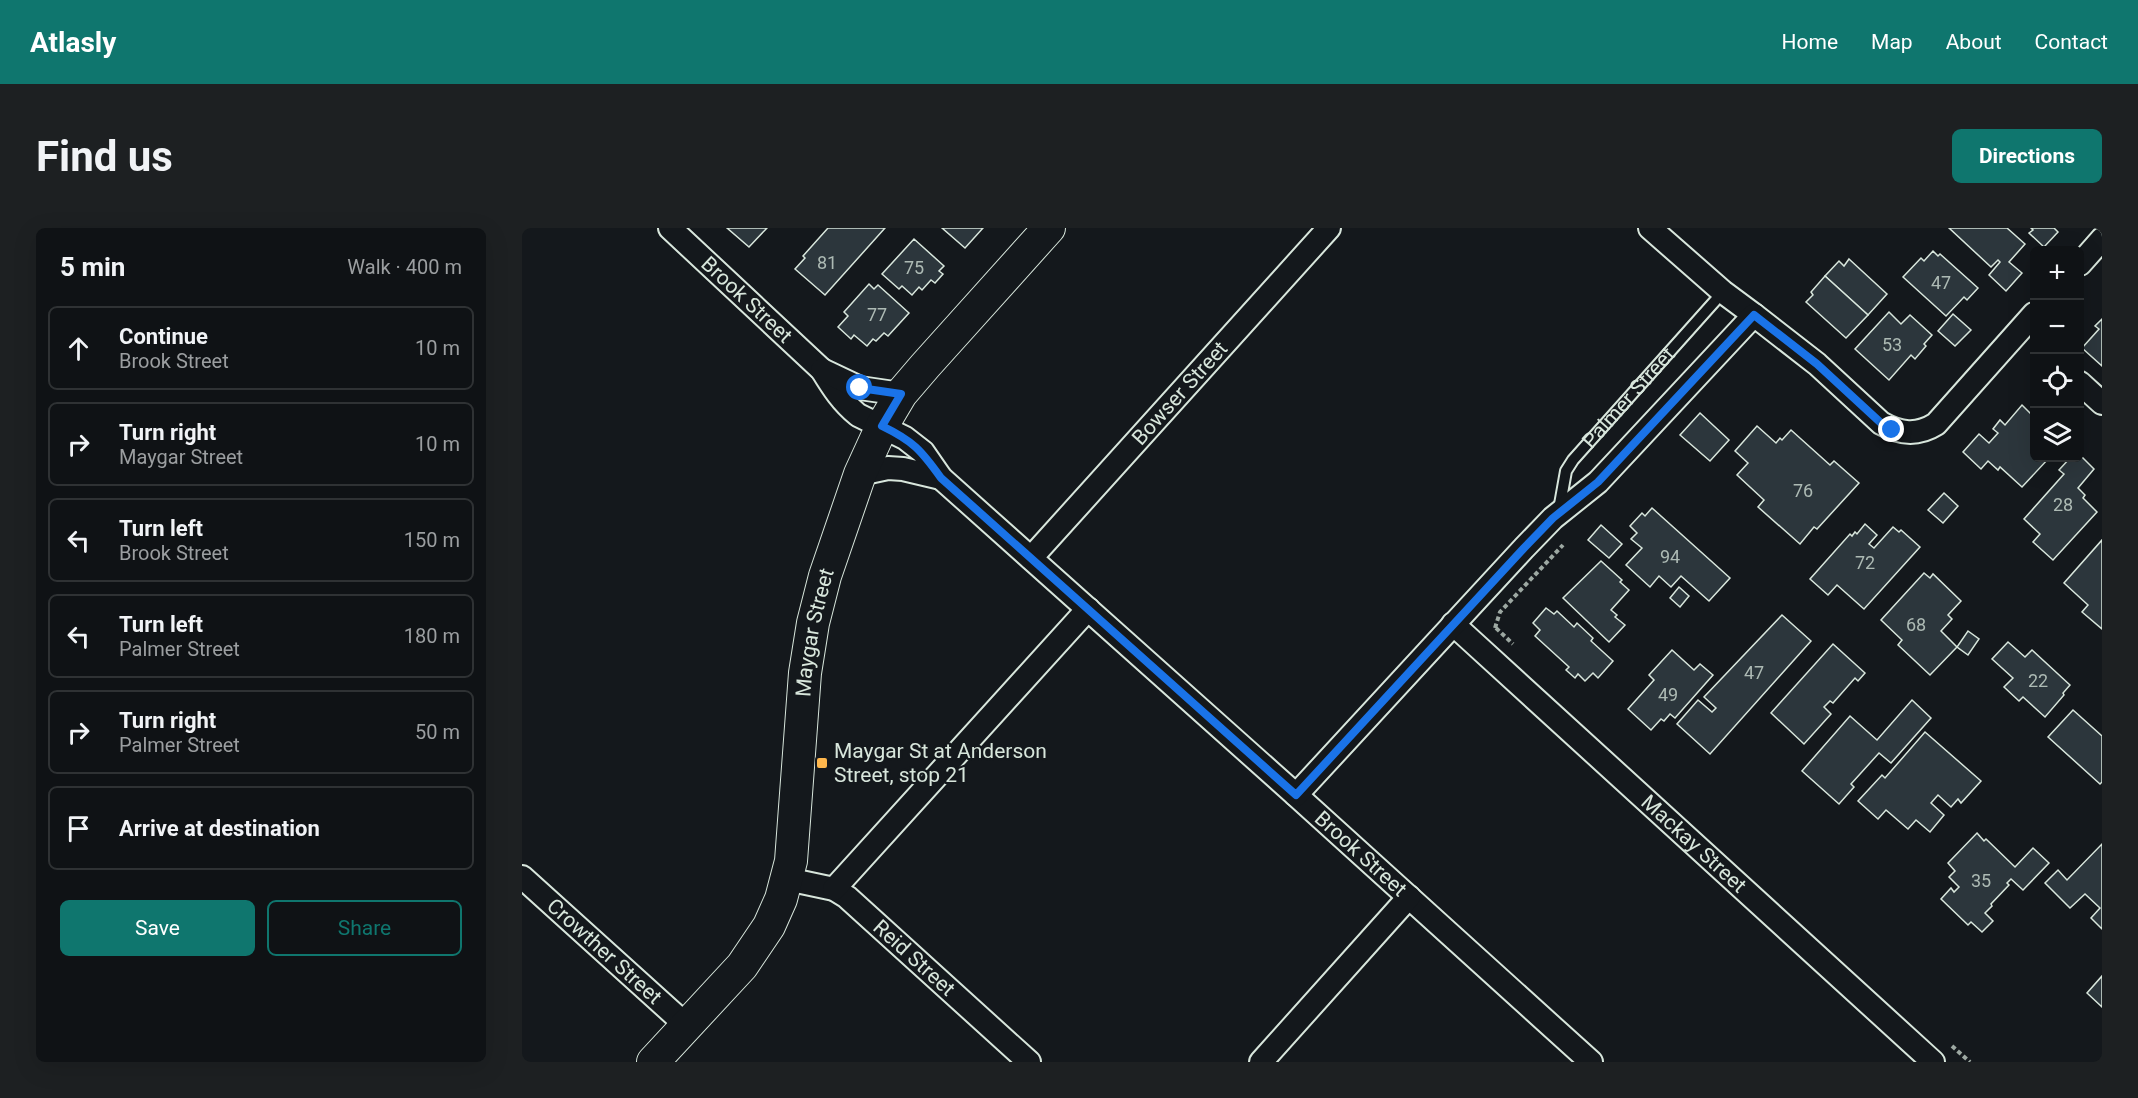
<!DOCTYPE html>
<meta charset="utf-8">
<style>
body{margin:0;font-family:Roboto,sans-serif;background:#1d2022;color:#f1f3f6}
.controls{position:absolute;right:18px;top:18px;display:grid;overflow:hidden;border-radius:9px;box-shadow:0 6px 24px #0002}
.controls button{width:54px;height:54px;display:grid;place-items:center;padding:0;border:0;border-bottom:2px solid #2f3234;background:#0f1215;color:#f1f3f6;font:30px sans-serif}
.stop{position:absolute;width:18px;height:18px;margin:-14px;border:4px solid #1a73e8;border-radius:50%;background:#fff}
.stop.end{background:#1a73e8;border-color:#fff;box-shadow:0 2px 6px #0008}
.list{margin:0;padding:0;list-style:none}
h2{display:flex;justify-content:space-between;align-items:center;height:78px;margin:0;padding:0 24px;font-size:26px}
h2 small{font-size:20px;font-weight:400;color:#9b9ea0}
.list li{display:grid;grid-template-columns:39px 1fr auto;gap:18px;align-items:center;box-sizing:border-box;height:84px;margin:0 12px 12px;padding:0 12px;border:2px solid #2f3234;border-radius:9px}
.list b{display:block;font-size:22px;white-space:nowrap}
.list p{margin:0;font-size:20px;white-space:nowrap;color:#9b9ea0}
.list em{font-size:20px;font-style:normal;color:#9b9ea0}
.actions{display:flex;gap:12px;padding:18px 24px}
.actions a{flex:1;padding:14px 0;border:2px solid #0f766e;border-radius:9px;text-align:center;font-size:21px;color:#0f766e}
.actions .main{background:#0f766e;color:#fff}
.icon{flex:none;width:33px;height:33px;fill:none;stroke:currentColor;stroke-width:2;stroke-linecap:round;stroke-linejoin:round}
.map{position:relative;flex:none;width:1580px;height:834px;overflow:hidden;border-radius:9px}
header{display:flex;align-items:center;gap:36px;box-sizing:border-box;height:84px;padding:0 30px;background:#0f766e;color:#fff}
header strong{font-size:28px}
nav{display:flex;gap:33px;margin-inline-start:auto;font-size:21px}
.intro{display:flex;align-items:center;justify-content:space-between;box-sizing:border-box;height:144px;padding:0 36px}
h1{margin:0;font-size:42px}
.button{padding:15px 27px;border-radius:9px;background:#0f766e;color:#fff;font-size:21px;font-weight:700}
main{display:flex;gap:36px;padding:0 36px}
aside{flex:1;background:#0f1215;border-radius:9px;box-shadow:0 6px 24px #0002}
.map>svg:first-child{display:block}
</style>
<header>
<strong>Atlasly</strong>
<nav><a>Home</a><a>Map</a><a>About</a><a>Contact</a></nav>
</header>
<div class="intro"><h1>Find us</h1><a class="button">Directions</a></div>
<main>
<aside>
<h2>5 min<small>Walk · 400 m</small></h2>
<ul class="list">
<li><svg class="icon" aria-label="ahead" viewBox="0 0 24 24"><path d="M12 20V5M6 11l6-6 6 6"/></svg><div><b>Continue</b><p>Brook Street</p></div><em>10 m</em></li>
<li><svg class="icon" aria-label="right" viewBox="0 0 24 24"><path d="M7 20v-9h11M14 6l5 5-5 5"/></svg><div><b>Turn right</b><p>Maygar Street</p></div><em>10 m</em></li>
<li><svg class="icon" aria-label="left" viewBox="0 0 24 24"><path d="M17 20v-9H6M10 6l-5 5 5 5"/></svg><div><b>Turn left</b><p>Brook Street</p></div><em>150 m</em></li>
<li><svg class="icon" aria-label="left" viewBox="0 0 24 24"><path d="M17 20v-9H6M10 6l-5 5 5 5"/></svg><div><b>Turn left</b><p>Palmer Street</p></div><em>180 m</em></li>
<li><svg class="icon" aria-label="right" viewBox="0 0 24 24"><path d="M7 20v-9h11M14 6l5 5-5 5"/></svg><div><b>Turn right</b><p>Palmer Street</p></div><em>50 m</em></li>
<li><svg class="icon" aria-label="arrive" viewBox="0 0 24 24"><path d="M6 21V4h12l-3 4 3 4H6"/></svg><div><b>Arrive at destination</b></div></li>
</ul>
<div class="actions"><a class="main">Save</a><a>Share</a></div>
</aside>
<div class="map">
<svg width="1580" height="834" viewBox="0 0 1580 834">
<rect width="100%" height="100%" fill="#14181c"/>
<g fill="#2c363c" stroke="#d8e6dc" stroke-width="1.5">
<polygon points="205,0 245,0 227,19"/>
<polygon points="306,0 363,0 303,67 273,41 283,30 281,28"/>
<polygon points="420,0 461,0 443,20"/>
<polygon points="1427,0 1485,0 1503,16 1487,34 1500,45 1484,63 1467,47 1478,34 1476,32 1469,39"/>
<polygon points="1509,0 1532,0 1536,4 1522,19 1507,5 1511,2"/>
<polygon points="392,11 422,38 417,43 421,46 413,55 409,52 400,62 397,59 390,67 380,58 377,61 360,46"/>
<polygon points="1411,23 1416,28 1418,26 1456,60 1445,72 1442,69 1424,88 1381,49 1399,30 1402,33"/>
<polygon points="1327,31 1365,66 1346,87 1303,48 1317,33 1322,38"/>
<polygon points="1303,48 1346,87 1324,110 1284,74 1291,67 1289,64"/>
<polygon points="347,56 352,61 356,57 387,85 366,108 362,105 354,113 351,111 345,118 332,107 329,111 316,99 326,88 322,84"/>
<polygon points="1367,84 1379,96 1388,87 1410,107 1402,116 1404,118 1393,131 1389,127 1367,152 1333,121"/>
<polygon points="1431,86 1449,102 1433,118 1416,103"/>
<polygon points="1580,91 1580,138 1560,120 1577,101 1573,98"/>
<polygon points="1500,177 1512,189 1512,230 1527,230 1500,259 1478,239 1476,242 1466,233 1459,241 1441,224 1457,206 1467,215 1476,205 1471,201 1478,192 1483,197"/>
<polygon points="1178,185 1207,212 1188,233 1158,207"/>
<polygon points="1235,198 1254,215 1258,210 1260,212 1269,202 1308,237 1312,233 1337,255 1295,301 1292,299 1278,316 1236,279 1242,272 1215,247 1226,235 1213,223"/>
<polygon points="1558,227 1572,241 1556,260 1563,267 1561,270 1575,284 1531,332 1511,314 1518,306 1502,291 1542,246 1537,242 1548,230 1558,230"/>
<polygon points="1422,265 1436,278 1421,295 1406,282"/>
<polygon points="1130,280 1208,350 1187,373 1159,348 1149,359 1137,348 1128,359 1104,337 1120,320 1109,311 1115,305 1108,298 1120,285 1123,288"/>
<polygon points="1343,296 1355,307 1347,316 1352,320 1371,299 1377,304 1379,302 1398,319 1342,381 1315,357 1306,367 1288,351 1328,306 1330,308 1333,304 1335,306"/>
<polygon points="1079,297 1100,316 1087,330 1066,312"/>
<polygon points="1580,312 1580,401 1560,384 1566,377 1542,355"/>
<polygon points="1079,333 1100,352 1098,354 1107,362 1089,382 1095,387 1093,389 1103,397 1087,414 1041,370"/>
<polygon points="1402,345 1408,350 1411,346 1439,373 1426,387 1430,391 1419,403 1435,419 1408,447 1376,417 1380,412 1359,392"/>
<polygon points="1157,359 1167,368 1158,379 1148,370"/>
<polygon points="1024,380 1032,386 1035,383 1052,399 1055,395 1071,410 1069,413 1091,433 1076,450 1071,445 1063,453 1056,446 1053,450 1044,442 1047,439 1013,408 1018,402 1011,395"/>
<polygon points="1260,387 1289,413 1188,526 1155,496 1176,472 1190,484 1194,480 1182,469"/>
<polygon points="1446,403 1457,411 1446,427 1435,419"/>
<polygon points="1486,414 1503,429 1510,422 1548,457 1541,465 1542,467 1523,489 1501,469 1497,473 1482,459 1491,450 1470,431"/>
<polygon points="1311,416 1343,445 1336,453 1333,450 1311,475 1308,473 1302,479 1309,486 1282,516 1249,485"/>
<polygon points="1150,422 1172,442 1178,436 1191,447 1153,490 1148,486 1142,493 1139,491 1129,502 1106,481 1132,452 1127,447"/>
<polygon points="1390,472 1409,490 1369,535 1357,525 1329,556 1332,559 1317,576 1280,543 1328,488 1355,512"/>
<polygon points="1551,482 1580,508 1580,554 1578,556 1526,509"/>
<polygon points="1403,504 1459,553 1439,575 1436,571 1429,579 1416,567 1409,575 1422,587 1408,604 1394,592 1386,601 1364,582 1356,591 1336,573 1360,547 1363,550"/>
<polygon points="1455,605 1462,613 1464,611 1493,639 1511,620 1527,635 1501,662 1489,651 1485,655 1487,657 1469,676 1470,678 1463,685 1471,693 1460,704 1449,694 1446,697 1419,671 1429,660 1432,664 1437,659 1427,649 1433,643 1426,635"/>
<polygon points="1580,616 1580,701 1569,690 1578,680 1563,666 1548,680 1523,655 1536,642 1545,652"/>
<polygon points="1580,748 1580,779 1565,765"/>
</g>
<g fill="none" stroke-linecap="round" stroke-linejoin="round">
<defs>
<g id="service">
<path id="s1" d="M1037 282 1044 243 1051 232 1201 64"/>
</g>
<g id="minor">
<path id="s2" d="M148 0 300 142C311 160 320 174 336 187L383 210 401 224 419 250 774 567 1069 834"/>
<polyline points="1128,0 1201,64 1232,87"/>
<polyline points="1558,36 1580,11"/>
<polyline points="300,142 338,160 379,166"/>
<polyline points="1558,155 1580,175"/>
<polyline points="338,246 366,240 381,241 419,250"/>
<path id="s3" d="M509 330 807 0"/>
<path id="s4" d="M931 396 1411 834"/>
<path d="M774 567 1002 320 1031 290 1076 254 1232 87 1295 136 1359 195C1378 206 1395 208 1414 196L1512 86"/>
<path id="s5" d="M0 649 165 798"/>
<path id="s6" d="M265 651 312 661 325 669 507 834"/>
<polyline points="312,661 566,381"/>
<polyline points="739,834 887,669"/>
</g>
<g id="secondary">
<path id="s7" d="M131 834 220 738 247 698 259 671 269 633 283 445 291 395 303 348 338 246 360 198 379 166 403 138 527 0"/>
</g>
</defs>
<use href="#service" stroke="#d8e6dc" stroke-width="14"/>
<use href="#minor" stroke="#d8e6dc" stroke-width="26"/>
<use href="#secondary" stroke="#d8e6dc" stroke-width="34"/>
<g stroke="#9da8a2" stroke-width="4" stroke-dasharray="4.5 3" stroke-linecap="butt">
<polyline points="973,400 978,384 1041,317"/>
<polyline points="974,400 991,416"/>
<polyline points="1430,818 1448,834"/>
</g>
<use href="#service" stroke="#14181c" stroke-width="10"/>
<use href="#minor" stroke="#14181c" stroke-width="22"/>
<use href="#secondary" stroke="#14181c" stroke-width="32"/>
</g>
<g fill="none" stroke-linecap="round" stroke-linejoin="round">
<path stroke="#1a73e8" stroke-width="8" d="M338 160 379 166 360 198C391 213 399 222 419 250L774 567 1002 320 1031 290 1076 254 1232 87 1295 136 1359 195 1370 202"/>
</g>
<rect fill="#ffb74d" stroke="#14181c" stroke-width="2" x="294" y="529" width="12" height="12" rx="3"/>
<g text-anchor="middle" stroke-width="4.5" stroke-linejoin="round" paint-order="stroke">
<g font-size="18" fill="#adbab4">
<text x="305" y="41">81</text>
<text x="392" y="46">75</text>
<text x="1419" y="61">47</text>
<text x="355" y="93">77</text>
<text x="1370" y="123">53</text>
<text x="1281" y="269">76</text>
<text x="1541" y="283">28</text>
<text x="1148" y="335">94</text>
<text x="1343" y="341">72</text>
<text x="1394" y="403">68</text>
<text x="1232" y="451">47</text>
<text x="1516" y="459">22</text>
<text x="1146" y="473">49</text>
<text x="1459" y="659">35</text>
</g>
<g font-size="21" fill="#d8e6dc" stroke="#14181c">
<text dy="7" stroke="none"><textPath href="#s2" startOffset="105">Brook Street</textPath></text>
<text dy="7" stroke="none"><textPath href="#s3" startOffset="222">Bowser Street</textPath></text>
<text dy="7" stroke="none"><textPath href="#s1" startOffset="136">Palmer Street</textPath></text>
<text dy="7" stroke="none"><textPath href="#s7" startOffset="478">Maygar Street</textPath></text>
<text dy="7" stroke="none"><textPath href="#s4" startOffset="326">Mackay Street</textPath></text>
<text dy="7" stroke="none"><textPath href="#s2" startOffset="936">Brook Street</textPath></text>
<text dy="7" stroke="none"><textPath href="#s5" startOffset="111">Crowther Street</textPath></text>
<text dy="7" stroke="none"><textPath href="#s6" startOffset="154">Reid Street</textPath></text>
</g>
<g font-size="21" fill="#d8e6dc" stroke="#14181c" text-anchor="start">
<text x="312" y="530">Maygar St at Anderson<tspan x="312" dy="24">Street, stop 21</tspan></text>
</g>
</g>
</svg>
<div class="controls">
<button>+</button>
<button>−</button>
<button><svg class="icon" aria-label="locate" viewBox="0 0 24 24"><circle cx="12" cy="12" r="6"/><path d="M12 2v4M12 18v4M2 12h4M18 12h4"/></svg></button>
<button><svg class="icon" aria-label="layers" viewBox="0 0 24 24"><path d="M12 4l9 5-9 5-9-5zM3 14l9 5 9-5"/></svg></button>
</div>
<div class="stop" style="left:338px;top:160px"></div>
<div class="stop end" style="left:1370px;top:202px"></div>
</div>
</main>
